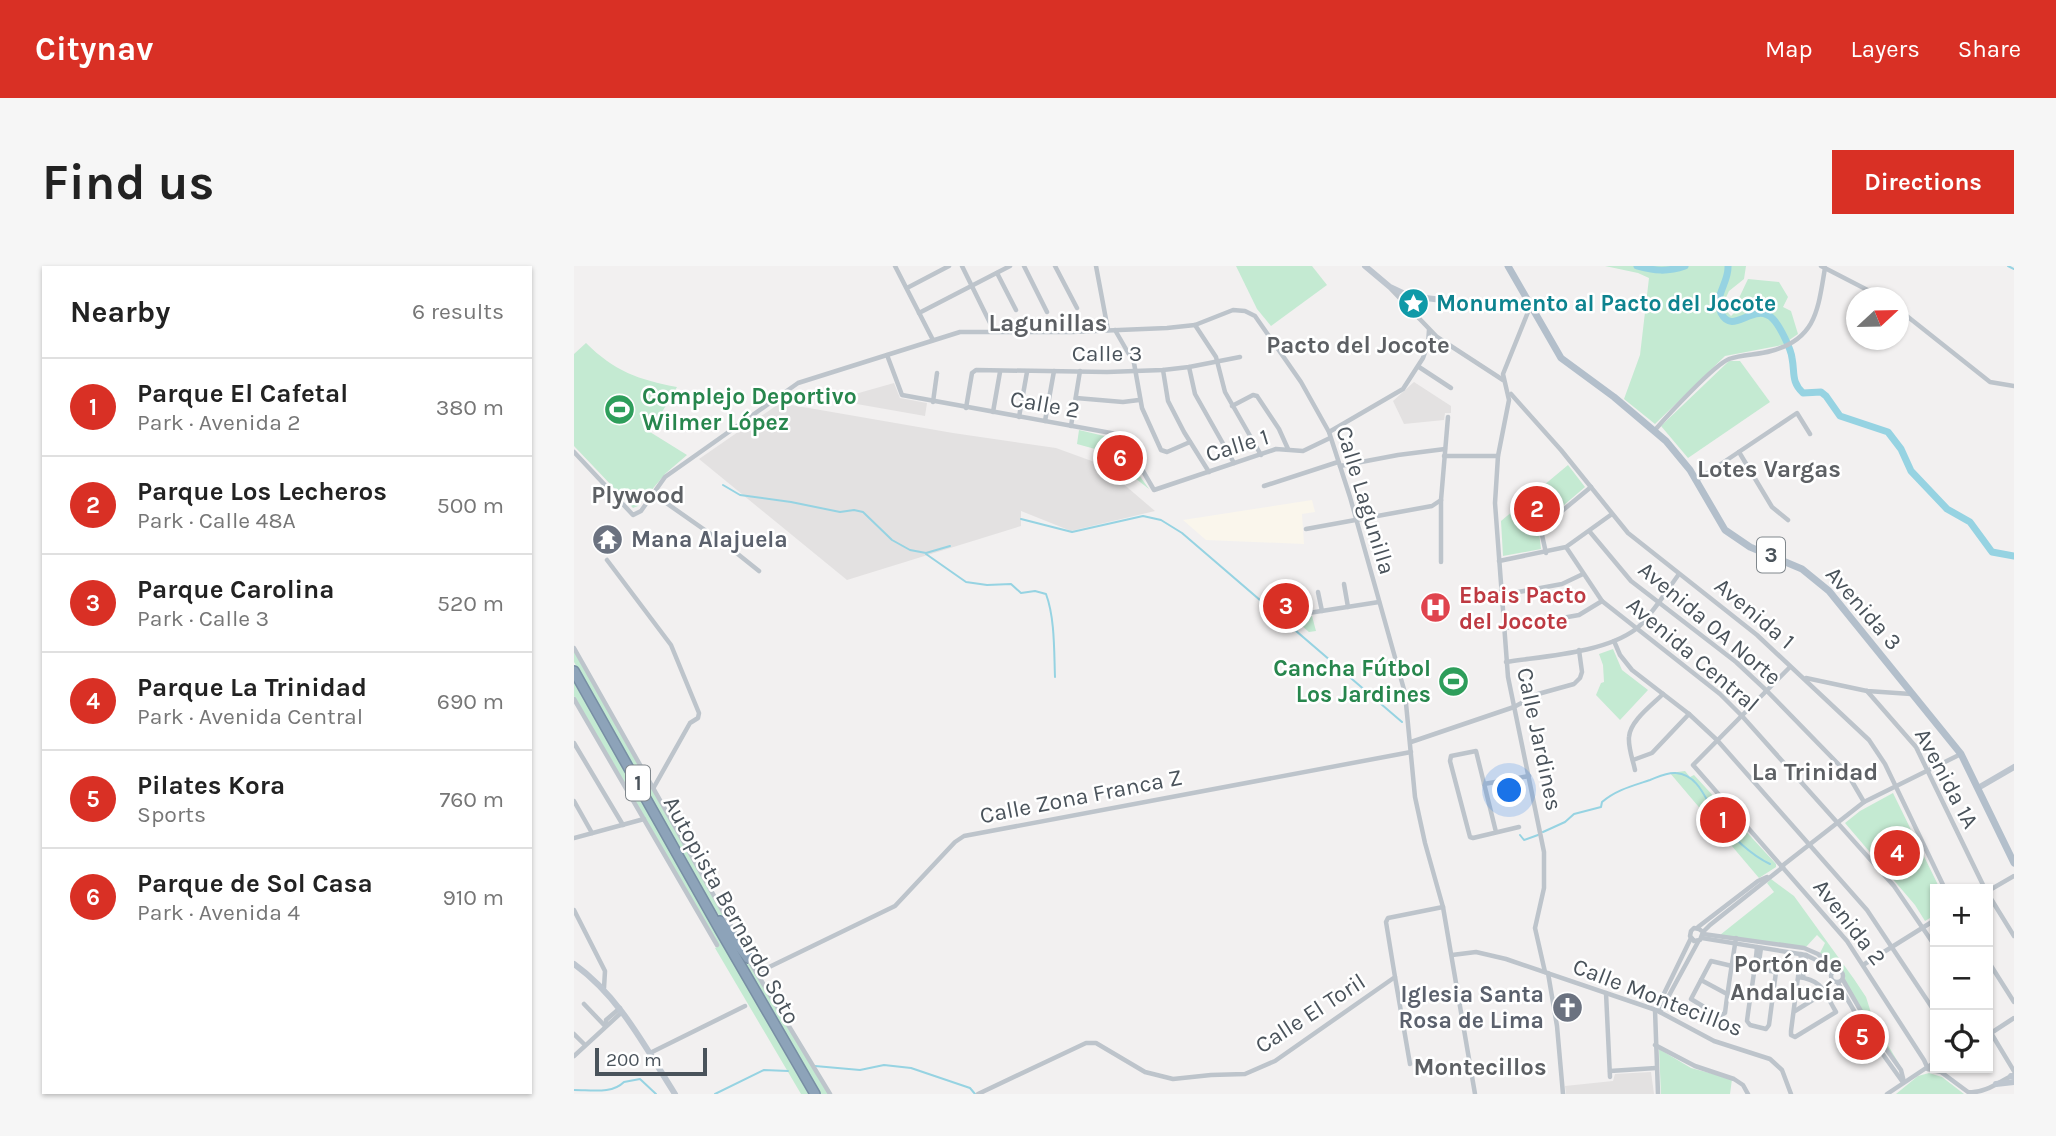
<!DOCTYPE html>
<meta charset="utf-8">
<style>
body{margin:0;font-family:Karla,sans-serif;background:#f6f6f6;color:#222}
.controls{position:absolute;right:21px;bottom:21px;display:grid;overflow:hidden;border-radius:0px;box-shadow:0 2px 5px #0004}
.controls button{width:63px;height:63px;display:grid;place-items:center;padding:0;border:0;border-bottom:2px solid #e0e0e0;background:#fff;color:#222;font:35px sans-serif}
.compass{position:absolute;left:1272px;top:21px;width:63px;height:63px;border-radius:50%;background:#fff;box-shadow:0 2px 5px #0004;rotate:68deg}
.scale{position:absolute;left:21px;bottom:18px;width:112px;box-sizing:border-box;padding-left:7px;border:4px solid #4a535b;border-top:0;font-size:19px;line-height:24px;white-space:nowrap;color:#4a535b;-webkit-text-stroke:5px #fff;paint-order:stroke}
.you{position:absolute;left:936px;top:525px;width:24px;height:24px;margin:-18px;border:5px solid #fff;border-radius:50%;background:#1a73e8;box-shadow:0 0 0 10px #1a73e833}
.badge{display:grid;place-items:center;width:46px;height:46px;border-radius:50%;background:#d93025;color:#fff;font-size:23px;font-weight:700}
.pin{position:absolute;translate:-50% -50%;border:4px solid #fff;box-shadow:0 2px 7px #0006}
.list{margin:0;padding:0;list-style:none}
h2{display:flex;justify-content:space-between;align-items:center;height:91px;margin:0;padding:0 28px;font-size:30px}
h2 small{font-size:23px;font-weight:400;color:#767676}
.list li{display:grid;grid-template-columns:46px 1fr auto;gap:21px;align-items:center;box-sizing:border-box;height:98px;padding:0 28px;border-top:2px solid #e0e0e0}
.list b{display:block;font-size:26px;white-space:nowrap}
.list p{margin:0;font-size:23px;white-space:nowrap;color:#767676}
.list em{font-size:23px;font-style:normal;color:#767676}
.icon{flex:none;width:38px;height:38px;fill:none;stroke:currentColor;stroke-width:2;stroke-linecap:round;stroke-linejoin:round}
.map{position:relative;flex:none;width:1440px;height:828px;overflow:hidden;border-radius:0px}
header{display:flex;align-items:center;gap:42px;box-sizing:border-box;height:98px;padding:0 35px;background:#d93025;color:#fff}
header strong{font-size:33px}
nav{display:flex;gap:38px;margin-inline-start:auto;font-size:24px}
.intro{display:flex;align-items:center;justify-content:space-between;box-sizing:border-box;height:168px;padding:0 42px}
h1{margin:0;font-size:49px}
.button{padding:18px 32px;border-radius:0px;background:#d93025;color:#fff;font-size:24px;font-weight:700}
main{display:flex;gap:42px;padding:0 42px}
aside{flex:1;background:#fff;border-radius:0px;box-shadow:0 2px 5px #0004}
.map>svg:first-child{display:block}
</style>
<header>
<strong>Citynav</strong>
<nav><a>Map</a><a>Layers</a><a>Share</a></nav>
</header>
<div class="intro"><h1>Find us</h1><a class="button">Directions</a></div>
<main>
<aside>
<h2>Nearby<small>6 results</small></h2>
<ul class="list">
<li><span class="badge">1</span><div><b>Parque El Cafetal</b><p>Park · Avenida 2</p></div><em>380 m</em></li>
<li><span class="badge">2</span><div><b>Parque Los Lecheros</b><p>Park · Calle 48A</p></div><em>500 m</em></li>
<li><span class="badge">3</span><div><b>Parque Carolina</b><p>Park · Calle 3</p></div><em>520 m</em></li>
<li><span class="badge">4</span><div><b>Parque La Trinidad</b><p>Park · Avenida Central</p></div><em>690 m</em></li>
<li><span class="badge">5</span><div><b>Pilates Kora</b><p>Sports</p></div><em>760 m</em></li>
<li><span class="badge">6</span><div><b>Parque de Sol Casa</b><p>Park · Avenida 4</p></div><em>910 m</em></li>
</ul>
</aside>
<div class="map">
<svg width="1440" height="828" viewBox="0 0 1440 828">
<rect width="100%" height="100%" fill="#f2f0f0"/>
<polygon fill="#faf6ec" points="738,234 741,246 728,248 730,278 632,274 609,254"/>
<g fill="#e3e1e1">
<polygon points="840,116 877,140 877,147 871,147 870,154 830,158 819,135"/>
<polygon points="320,117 326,132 353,137 351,150 260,134"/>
<polygon points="206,137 379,167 482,182 526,198 581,245 497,265 447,245 447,260 273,314 125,193"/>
<polygon points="1077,806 1080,828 992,828 991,820 1039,815 1041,808"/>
</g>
<g fill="#c4ead2">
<polygon points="662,0 738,0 753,19 697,60 683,43"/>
<polygon points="1031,0 1172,0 1170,13 1155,25 1148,40 1157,50 1166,41 1165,32 1174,13 1205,16 1214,31 1209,41 1217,45 1224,68 1208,79 1151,90 1081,158 1050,133 1066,89 1075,12 1064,7"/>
<path d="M12 77C40 105 65 114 103 121L76 166 113 189 92 207 64 240 59 242 0 180V88Z"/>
<polygon points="1155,95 1166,95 1196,136 1114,192 1087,160"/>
<polygon points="505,164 547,174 565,209 575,223 530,188 521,183 503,178"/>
<polygon points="994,199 1011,221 968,258 965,266 967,283 929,290 927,255"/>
<polygon points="716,326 721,352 738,350 742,365 735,366 694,331"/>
<polygon points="1039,383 1048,404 1074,424 1046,454 1022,429 1027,417 1030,416 1029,399 1025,388"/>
<polygon points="0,385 160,669 141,644 0,396"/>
<polygon points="0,415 217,798 235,828 227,828 141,682 145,680 0,430"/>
<polygon points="1111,505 1116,511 1120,509 1202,598 1202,601 1185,612 1096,507"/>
<polygon points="1319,527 1366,623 1361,623 1361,649 1351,655 1341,639 1271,557 1286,545"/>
<polygon points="1197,613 1220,630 1280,713 1292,731 1300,756 1327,801 1294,756 1271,714 1269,705 1263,702 1246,687 1251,677 1243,669 1232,681 1146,669 1200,626 1193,617"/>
<polygon points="155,670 173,693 254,828 247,828 237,811"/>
<polygon points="1085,783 1117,802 1158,813 1156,828 1087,828"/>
<polygon points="1355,807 1368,811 1390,828 1322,828 1344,810"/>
</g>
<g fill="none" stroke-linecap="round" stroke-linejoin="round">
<g stroke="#96d3e2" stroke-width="2">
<polyline points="1434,0 1440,3"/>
<polyline points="149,219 166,229 217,236 266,246 280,244 289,246 318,274 336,284 352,287 376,280"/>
<polyline points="447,253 498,266 569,250 587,254 608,267 828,456"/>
<path d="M352 288 392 316 413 319 437 318 447 327 461 325 472 328C481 352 480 386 481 411"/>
<path d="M969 566 991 556 1000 548 1027 541 1028 536C1042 524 1058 520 1076 514 1084 511 1093 506 1102 507 1126 509 1132 536 1144 553 1157 570 1177 589 1196 598"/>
<polyline points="946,569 950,574 964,569"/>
<polyline points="241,800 286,804 310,799 337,802 396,822 401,828"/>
<path d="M0 824C18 824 38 828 50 816L66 813 82 828"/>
<polyline points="141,828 190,804 214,805"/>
</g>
<g stroke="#96d3e2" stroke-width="7">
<path d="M1063 0C1080 5 1094 6 1111 0"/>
<path d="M1154 0C1155 17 1139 30 1147 47 1159 71 1180 34 1199 53 1206 60 1217 83 1218 92 1221 107 1217 116 1229 127L1247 126 1252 130 1266 150 1314 166 1327 183 1337 205 1373 243 1396 256 1418 286 1440 290"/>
</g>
<defs>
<g id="highway">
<polyline points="0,405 146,664 241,828"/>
<polyline points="146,655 174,692"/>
</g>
</defs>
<use href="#highway" stroke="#788ea4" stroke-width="12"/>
<g stroke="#bdc4cb" stroke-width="4.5">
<polyline points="321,0 359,74"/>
<polyline points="388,0 420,65"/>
<polyline points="450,0 473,46"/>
<polyline points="481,0 503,42"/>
<polyline points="522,0 534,64"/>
<polyline points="1247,0 1309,32"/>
<polyline points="423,7 442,44"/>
<polyline points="333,22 375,0"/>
<polyline points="817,23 863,71 929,114"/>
<polyline points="956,41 929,108 935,134 924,190 921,237 934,411 970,586 970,622 961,662 971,706"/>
<polyline points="1324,43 1416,116 1440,120"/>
<polyline points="345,47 436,0"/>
<polyline points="845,52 843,41 846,31"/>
<polyline points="621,59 642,91 651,126 687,189"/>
<polyline points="541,64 560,97 568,142 587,184 593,186 616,176"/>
<polyline points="313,89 328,129 548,169 580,224 702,183 729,185 756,172"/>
<polyline points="615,101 621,128 660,197"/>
<polyline points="845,101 877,122"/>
<polyline points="589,104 594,135 610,166 635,206"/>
<polyline points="937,128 987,184 1054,267 1183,369 1295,474 1311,498 1371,623"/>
<polyline points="502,132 549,136 565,134"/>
<polyline points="359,136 363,107"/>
<polyline points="658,140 679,129 683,130 705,163 714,183"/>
<polyline points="392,142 398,107 402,104 533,106 589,104 615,101 666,91"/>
<polyline points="419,146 426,106"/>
<polyline points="445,151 453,106"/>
<polyline points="471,155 480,105"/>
<polyline points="497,160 506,105"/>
<path d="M1081 164C1093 150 1140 99 1155 93 1168 88 1184 89 1197 85 1243 73 1244 42 1251 2"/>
<polyline points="755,166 829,123 849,92 854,78 855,64"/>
<polyline points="0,186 59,249 67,245 91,211 224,117 386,66 498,66 593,62 621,59 659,44 671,45 681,50 727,116 755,166 776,231 831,427 841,531 851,577 869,641 901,828"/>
<polyline points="1165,186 1198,241 1214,254"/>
<polyline points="870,190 924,190"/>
<polyline points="766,200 824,189 871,183"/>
<polyline points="1123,214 1223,147 1236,168"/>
<polyline points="690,220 764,196"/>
<polyline points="78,227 155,281 185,305"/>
<polyline points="732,263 858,240 867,234"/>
<polyline points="1016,266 1057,315 1162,396 1193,425 1273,507 1290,536"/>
<polyline points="992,281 1028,335 1146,428 1168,450 1320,620 1361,680"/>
<polyline points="972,287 968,269 971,259 1017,221"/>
<polyline points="33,294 97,379 125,447 124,452 116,457 80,521"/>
<polyline points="925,295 992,281 1038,248"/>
<polyline points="867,296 867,234 874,151"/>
<polyline points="770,318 774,341"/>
<polyline points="744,326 748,345"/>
<polyline points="718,327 722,349 805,336"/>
<polyline points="928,329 988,318 1009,308"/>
<polyline points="931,362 1005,349 1028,335"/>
<polyline points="1040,375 1046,389 1058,404 1115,448 1143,474 1293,644 1361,746"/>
<polyline points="0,382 165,674"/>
<path d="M932 396C971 390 1030 387 1062 363 1075 353 1094 323 1105 308"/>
<polyline points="1216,401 1119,499 1273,675 1350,794 1354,803"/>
<polyline points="1232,412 1293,425 1337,428"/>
<polyline points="1293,425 1342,481 1411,623"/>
<polyline points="0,433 143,679"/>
<polyline points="837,476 940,441 964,428 1000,418 1006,412 1008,406 1005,384"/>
<polyline points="0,477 49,559"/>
<polyline points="1059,494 1078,487 1115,448"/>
<path d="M1061 504C1059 494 1054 482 1055 471 1056 455 1078 439 1089 428"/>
<polyline points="910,518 955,510"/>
<polyline points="0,535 18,567"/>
<polyline points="922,566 902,485 877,490 876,495 896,571 899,572 945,561"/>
<polyline points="0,572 70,553"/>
<polyline points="1208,600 1290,536 1387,488"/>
<polyline points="1414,625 1440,610"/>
<polyline points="1414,628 1440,670"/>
<polyline points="0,644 31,705 30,722"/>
<polyline points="1124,661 1184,615 1193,611"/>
<polyline points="1129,666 1125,663 1120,662 1117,665 1116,670 1120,675 1126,674 1129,666 1136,659 1209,601"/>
<polyline points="1129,668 1230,682 1244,688 1262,704"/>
<polyline points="1128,672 1232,689 1248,697 1258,707"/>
<polyline points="878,689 902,686 932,693 1082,744 1140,775 1196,793 1208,804 1217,828"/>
<polyline points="173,691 256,828"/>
<polyline points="1414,695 1440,736"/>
<polyline points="1289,699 1361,654"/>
<path d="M1158 700 1137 695 1117 733 1145 750 1151 747C1154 722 1158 697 1162 672"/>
<path d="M1180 702 1202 706 1195 759 1192 763 1176 759 1173 755C1176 730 1181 706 1183 681"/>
<polyline points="1184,703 1187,682"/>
<circle cx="1263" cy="710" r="6"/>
<polyline points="183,707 321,640 381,576 390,570 837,486"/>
<polyline points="974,707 983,760 989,828"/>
<polyline points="821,711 836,798"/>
<path d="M1224 711C1249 714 1250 726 1262 746L1221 771 1217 769V765L1227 688"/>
<polyline points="1229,711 1232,689"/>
<polyline points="1127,714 1153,728"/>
<polyline points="1269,714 1295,759 1327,804 1330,816"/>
<polyline points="1264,717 1290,762 1328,815"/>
<polyline points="1032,727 1036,811"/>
<polyline points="10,738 31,760"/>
<polyline points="1081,744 1084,828"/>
<polyline points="1082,744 1117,672"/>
<polyline points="1221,745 1250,727"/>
<polyline points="1086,746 1124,676"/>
<polyline points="32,759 32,754 46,742"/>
<polyline points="1414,762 1440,805"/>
<polyline points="0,768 11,779"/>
<polyline points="1414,769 1440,752"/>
<polyline points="1081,779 1121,800 1160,813 1169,819 1174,828"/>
<polyline points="76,787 171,740"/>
<polyline points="0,790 48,746"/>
<path d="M1354 803 1367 806 1394 826C1410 828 1425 816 1439 809"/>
<polyline points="1036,805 1082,802"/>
<polyline points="404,828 512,777 522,777 571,806 599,813 637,809 671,808 701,795 821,711 812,656 814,652 869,641"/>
<polyline points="1313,828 1361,796"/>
</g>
<g stroke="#bec6cf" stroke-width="6">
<polyline points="791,0 816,21 835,30 943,43 956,41"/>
<polyline points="1404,522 1440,501"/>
<path d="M0 698C46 731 71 781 101 828"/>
<polyline points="1437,810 1440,811"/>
<polyline points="1422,818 1440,816"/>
</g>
<polyline stroke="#b3bfcb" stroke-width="7" points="934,0 987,92 1040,131 1092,175 1116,204 1151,264 1176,281 1228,303 1255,325 1387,488 1440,597"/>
<use href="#highway" stroke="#8da3b9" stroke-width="9"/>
</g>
<defs>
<symbol id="sight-disc" viewBox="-11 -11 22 22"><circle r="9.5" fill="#0f9aa8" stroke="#fff"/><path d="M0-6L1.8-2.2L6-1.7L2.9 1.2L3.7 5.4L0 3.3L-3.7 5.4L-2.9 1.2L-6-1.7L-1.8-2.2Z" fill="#fff"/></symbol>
<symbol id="stadium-disc" viewBox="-11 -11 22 22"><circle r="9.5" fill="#2e9e5b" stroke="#fff"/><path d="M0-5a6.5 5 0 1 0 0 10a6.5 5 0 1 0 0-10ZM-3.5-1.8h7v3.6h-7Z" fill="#fff"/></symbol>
<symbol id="temple-disc" viewBox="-11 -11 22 22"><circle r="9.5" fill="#6b7280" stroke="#fff"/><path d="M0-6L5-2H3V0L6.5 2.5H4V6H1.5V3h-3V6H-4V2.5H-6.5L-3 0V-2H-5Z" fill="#fff"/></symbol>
<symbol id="hospital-disc" viewBox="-11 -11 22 22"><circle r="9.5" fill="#e0444e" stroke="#fff"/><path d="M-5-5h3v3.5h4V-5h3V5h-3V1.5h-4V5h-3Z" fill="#fff"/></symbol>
<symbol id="church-disc" viewBox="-11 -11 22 22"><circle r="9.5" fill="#6b7280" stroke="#fff"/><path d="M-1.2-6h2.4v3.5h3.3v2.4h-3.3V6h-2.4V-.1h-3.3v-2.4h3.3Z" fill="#fff"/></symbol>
</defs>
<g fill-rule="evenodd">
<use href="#sight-disc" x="822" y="20" width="35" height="35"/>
<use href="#stadium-disc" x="28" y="126" width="35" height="35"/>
<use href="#temple-disc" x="16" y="256" width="35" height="35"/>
<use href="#hospital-disc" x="844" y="324" width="35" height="35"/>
<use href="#stadium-disc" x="862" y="398" width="35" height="35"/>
<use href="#church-disc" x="976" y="724" width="35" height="35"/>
</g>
<g text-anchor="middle" stroke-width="5" stroke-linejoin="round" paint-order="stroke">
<g fill="#fff" stroke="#80878c" stroke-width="2">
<rect x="1183" y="271.5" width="28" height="35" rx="5"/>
<rect x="52" y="499.5" width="24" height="35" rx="5"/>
</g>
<g font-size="21" font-weight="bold" fill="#4a535b">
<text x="1197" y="296">3</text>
<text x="64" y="524">1</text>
</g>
<g font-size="23" font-weight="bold" fill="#0d838f" stroke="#fff" text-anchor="start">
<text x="862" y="45">Monumento al Pacto del Jocote</text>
</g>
<g font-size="23" fill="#4a535b" stroke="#fff">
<text x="533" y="95">Calle 3</text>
<text transform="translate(471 138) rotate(10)" y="8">Calle 2</text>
<text transform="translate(663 179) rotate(-17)" y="8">Calle 1</text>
<text transform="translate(792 234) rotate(73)" y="8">Calle Lagunilla</text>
<text transform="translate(1290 342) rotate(49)" y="8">Avenida 3</text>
<text transform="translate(1181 347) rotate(40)" y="8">Avenida 1</text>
<text transform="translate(1136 357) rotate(40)" y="8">Avenida 0A Norte</text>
<text transform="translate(1119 388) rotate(40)" y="8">Avenida Central</text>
<text transform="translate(966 473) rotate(78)" y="8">Calle Jardines</text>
<text transform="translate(1373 512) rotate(62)" y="8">Avenida 1A</text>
<text transform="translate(507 530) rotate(-11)" y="8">Calle Zona Franca Z</text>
<text transform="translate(158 644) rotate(61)" y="8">Autopista Bernardo Soto</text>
<text transform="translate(1276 656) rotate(52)" y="8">Avenida 2</text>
<text transform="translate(1084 731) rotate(21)" y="8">Calle Montecillos</text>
<text transform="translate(736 747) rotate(-33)" y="8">Calle El Toril</text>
</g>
<g font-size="23" font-weight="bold" fill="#27864d" stroke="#fff" text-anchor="start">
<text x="68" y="138">Complejo Deportivo<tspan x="68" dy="26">Wilmer López</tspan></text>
<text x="857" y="410" text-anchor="end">Cancha Fútbol<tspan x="857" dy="26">Los Jardines</tspan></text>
</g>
<g font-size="23" font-weight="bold" fill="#5b616d" stroke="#fff" text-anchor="start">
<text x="57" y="281">Mana Alajuela</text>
<text x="970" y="736" text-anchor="end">Iglesia Santa<tspan x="970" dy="26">Rosa de Lima</tspan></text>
</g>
<g font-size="23" font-weight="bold" fill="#be3a42" stroke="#fff" text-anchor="start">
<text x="885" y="337">Ebais Pacto<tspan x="885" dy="26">del Jocote</tspan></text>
</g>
<g font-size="24" font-weight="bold" fill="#5d6064" stroke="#fff">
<text x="474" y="65">Lagunillas</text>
<text x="784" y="87">Pacto del Jocote</text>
<text x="1195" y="211">Lotes Vargas</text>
<text x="64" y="237">Plywood</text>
<text x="1241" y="514">La Trinidad</text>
<text x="1214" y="706">Portón de<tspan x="1214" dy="28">Andalucía</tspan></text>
<text x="906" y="809">Montecillos</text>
</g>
</g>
</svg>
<div class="controls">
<button>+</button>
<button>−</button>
<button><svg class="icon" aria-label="locate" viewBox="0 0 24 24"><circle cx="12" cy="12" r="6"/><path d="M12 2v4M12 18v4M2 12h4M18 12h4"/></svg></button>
</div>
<svg class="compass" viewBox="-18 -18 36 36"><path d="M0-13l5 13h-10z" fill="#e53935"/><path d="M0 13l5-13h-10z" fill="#767676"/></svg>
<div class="scale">200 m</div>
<div class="you"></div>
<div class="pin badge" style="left:1149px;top:554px">1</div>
<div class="pin badge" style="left:963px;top:243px">2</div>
<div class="pin badge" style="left:712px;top:340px">3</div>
<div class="pin badge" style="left:1323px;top:587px">4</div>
<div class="pin badge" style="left:1288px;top:771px">5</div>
<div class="pin badge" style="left:546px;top:192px">6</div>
</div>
</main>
